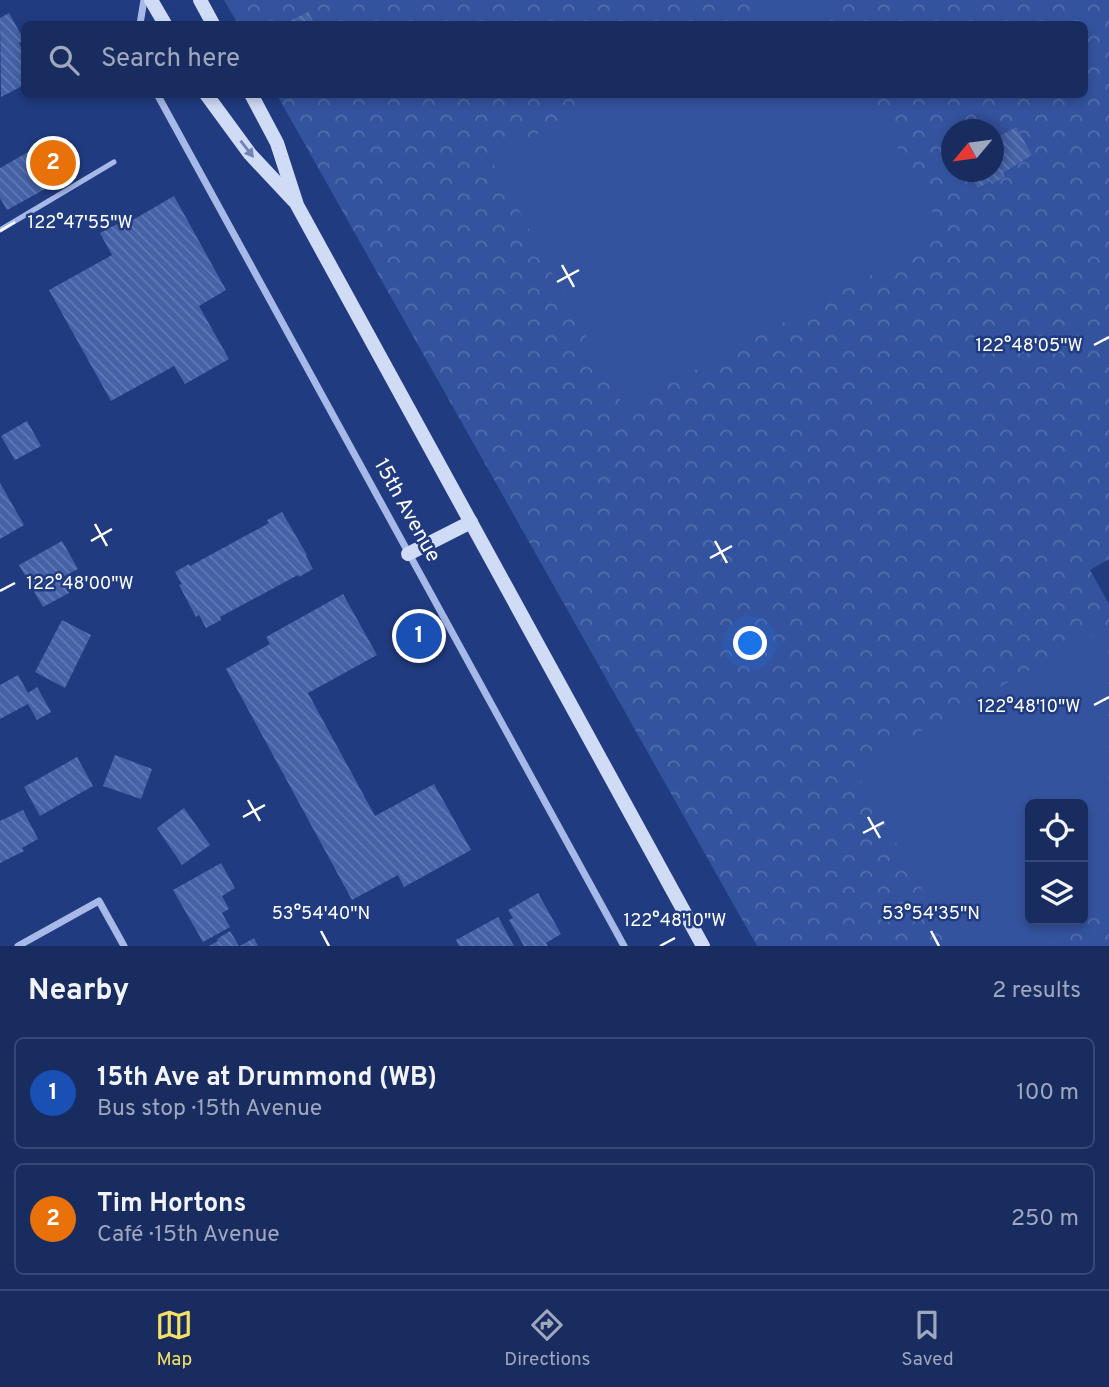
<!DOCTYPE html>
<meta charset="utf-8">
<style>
body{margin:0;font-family:Overpass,sans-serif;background:#253869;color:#f1f3f6}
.controls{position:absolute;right:21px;bottom:21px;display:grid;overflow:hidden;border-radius:10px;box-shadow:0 4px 10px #0003}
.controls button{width:63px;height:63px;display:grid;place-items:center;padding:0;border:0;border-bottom:2px solid #364875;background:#182c60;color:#f1f3f6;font:35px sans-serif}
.compass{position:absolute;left:941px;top:119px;width:63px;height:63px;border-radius:50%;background:#182c60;box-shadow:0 4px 10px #0003;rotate:241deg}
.you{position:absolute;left:751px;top:644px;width:24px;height:24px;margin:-18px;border:5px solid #fff;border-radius:50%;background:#1a73e8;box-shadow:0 0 0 10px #1a73e833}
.badge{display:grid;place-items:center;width:46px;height:46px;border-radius:50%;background:#f5e166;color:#fff;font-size:23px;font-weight:700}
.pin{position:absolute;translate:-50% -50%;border:4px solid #fff;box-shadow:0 2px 7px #0006}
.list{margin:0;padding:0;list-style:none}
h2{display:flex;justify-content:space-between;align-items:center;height:91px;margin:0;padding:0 28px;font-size:30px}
h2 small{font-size:23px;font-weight:400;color:#9fa7bd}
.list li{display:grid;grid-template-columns:46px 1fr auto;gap:21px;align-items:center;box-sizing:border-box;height:112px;margin:0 14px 14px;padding:0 14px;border:2px solid #364875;border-radius:10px}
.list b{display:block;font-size:26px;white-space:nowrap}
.list p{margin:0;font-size:23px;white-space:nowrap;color:#9fa7bd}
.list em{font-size:23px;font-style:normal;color:#9fa7bd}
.icon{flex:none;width:38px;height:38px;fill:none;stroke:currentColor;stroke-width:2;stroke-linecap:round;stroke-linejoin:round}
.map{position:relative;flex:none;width:1109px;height:946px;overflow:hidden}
.search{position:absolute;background:#182c60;box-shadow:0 4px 10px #0003;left:21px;right:21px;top:21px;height:77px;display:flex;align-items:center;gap:18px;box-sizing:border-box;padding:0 24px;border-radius:10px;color:#9fa7bd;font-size:26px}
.sheet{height:343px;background:#182c60}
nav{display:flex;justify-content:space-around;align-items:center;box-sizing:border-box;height:98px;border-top:2px solid #364875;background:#182c60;font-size:19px;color:#9fa7bd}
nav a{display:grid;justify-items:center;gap:4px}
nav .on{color:#f5e166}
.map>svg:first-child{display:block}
</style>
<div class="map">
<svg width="1109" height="946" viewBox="0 0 1109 946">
<defs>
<pattern id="park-crowns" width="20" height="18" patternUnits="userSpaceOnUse" patternTransform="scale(1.75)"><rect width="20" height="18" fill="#34539e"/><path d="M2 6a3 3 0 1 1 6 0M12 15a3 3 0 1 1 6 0" fill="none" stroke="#526dad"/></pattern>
<pattern id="building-back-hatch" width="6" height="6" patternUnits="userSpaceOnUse" patternTransform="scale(1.75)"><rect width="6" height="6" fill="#4562a7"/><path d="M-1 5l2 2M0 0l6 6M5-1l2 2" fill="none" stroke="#617ab4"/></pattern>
</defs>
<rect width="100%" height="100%" fill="#203b80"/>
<path fill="url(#park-crowns)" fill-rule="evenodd" d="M224 0H1109V559L1090 570 1109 604V946H757L277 95 1084 94V24H238ZM951 130H993V172H951ZM1030 804H1083V920H1030Z"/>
<g fill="#34539e" fill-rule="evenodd">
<polygon points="784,0 817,0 831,24 739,24"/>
<polygon points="610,94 869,95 945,235 625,408 491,159"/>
<path d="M1108 626 1109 907 1039 946H954L854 769ZM1083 804V920H1030V804Z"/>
</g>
<g fill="url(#building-back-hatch)">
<polygon points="308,12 315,24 284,24"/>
<polygon points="9,13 24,40 19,43 24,53 24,85 1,97 0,18"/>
<polygon points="1016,127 1032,155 1003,173 1005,177 992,184 990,181 978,188 968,172 993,172 993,140"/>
<polygon points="66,138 80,164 65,172 67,177 7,210 0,198 0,168 30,151 33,157"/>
<polygon points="174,196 226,290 199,306 229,359 185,384 174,366 111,401 49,290 112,255 100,233 117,224 119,228"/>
<polygon points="27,421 41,446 15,460 1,436"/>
<polygon points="0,483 24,525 0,539"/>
<polygon points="282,512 307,555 306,556 313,569 299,577 298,575 220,617 221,620 206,628 199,615 196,617 179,585 182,584 175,572 189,564 190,566 269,523 267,520"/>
<polygon points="62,541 78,569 61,578 69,593 43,607 19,565"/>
<polygon points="343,594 377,655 308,693 375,816 434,784 471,850 404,887 398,875 352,900 226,669 270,644 266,637"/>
<polygon points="62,620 91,635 65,688 35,672"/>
<polygon points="18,675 28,693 37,687 51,712 37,720 28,704 0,719 0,685"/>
<polygon points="115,755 152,769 141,799 103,786"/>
<polygon points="77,757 93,786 40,816 24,787"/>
<polygon points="184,808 210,845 182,865 157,828"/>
<polygon points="23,810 38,839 22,848 24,851 0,863 0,821"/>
<polygon points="221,863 235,888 222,896 229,909 222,913 230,927 203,942 173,890"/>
<polygon points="538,893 561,934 546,943 548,946 524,946 509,920 513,918 508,910"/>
<polygon points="498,917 514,946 459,946 456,940"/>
<polygon points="230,931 239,946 209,946 218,941 217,939"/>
<polygon points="254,938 258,946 240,946"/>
</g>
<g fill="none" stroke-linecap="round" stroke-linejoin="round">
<polyline stroke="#a6b9e8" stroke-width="5" points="0,230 114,162"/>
<g stroke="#a6b9e8" stroke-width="7">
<polyline points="140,24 144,0"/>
<polyline points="157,94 624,946"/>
<polyline points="18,946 99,901 124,946"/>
</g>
<g stroke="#d0dbf6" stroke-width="14">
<polyline points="151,0 165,24"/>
<polyline points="200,0 213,24"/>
<polyline points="206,94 250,154 294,201"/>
<polyline points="251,94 277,143 297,205 703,946"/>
<polyline points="408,554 471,522"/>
</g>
</g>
<defs><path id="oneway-solid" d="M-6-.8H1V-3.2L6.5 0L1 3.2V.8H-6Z" transform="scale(1.75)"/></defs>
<use fill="#6f83b5" href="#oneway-solid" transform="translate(247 149) rotate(52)"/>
<path fill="none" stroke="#fff" stroke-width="2.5" d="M0 231 15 222M562 265 574 287M557 282 579 270M1094 345 1109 337M95 524 107 546M91 541 112 529M715 541 727 563M710 558 732 546M0 591 15 583M1094 705 1109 697M248 800 260 821M243 817 265 805M868 817 880 838M863 833 884 822M321 931 329 946M931 931 939 946M660 946 675 938"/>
<g text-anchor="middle" stroke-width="5" stroke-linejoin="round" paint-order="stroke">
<g font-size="21" fill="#fff" stroke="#203b80">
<text transform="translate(408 510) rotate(61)" y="7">15th Avenue</text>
</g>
</g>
<g font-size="18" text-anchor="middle" fill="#fff" stroke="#203b80" stroke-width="5" stroke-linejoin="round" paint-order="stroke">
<text x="80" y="228">122°47'55"W</text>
<text x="1029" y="351">122°48'05"W</text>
<text x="80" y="589">122°48'00"W</text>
<text x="1029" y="712">122°48'10"W</text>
<text x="321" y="919">53°54'40"N</text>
<text x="931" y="919">53°54'35"N</text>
<text x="675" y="926">122°48'10"W</text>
</g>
</svg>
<div class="controls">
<button><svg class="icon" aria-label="locate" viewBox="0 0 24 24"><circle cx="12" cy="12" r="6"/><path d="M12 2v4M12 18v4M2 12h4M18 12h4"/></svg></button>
<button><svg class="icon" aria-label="layers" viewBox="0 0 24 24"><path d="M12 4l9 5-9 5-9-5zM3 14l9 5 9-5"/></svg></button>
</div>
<svg class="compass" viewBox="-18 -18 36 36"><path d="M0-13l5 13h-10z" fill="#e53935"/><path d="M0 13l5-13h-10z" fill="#9fa7bd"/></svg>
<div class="you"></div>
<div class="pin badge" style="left:419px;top:636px;background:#1a4fb4">1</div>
<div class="pin badge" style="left:53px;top:163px;background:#e8710a">2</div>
<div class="search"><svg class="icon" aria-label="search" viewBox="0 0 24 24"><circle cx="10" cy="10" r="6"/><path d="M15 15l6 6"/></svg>Search here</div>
</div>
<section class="sheet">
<h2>Nearby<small>2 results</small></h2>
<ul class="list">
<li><span class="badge" style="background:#1a4fb4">1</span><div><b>15th Ave at Drummond (WB)</b><p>Bus stop · 15th Avenue</p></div><em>100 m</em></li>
<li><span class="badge" style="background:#e8710a">2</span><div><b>Tim Hortons</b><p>Café · 15th Avenue</p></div><em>250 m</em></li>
</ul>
</section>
<nav>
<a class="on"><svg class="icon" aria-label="map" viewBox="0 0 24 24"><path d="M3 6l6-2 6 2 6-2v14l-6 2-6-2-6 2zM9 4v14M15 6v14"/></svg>Map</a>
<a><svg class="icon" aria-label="directions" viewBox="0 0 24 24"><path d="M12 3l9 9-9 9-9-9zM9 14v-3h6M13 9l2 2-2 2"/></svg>Directions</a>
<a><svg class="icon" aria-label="saved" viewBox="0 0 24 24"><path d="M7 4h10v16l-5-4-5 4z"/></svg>Saved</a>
</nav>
